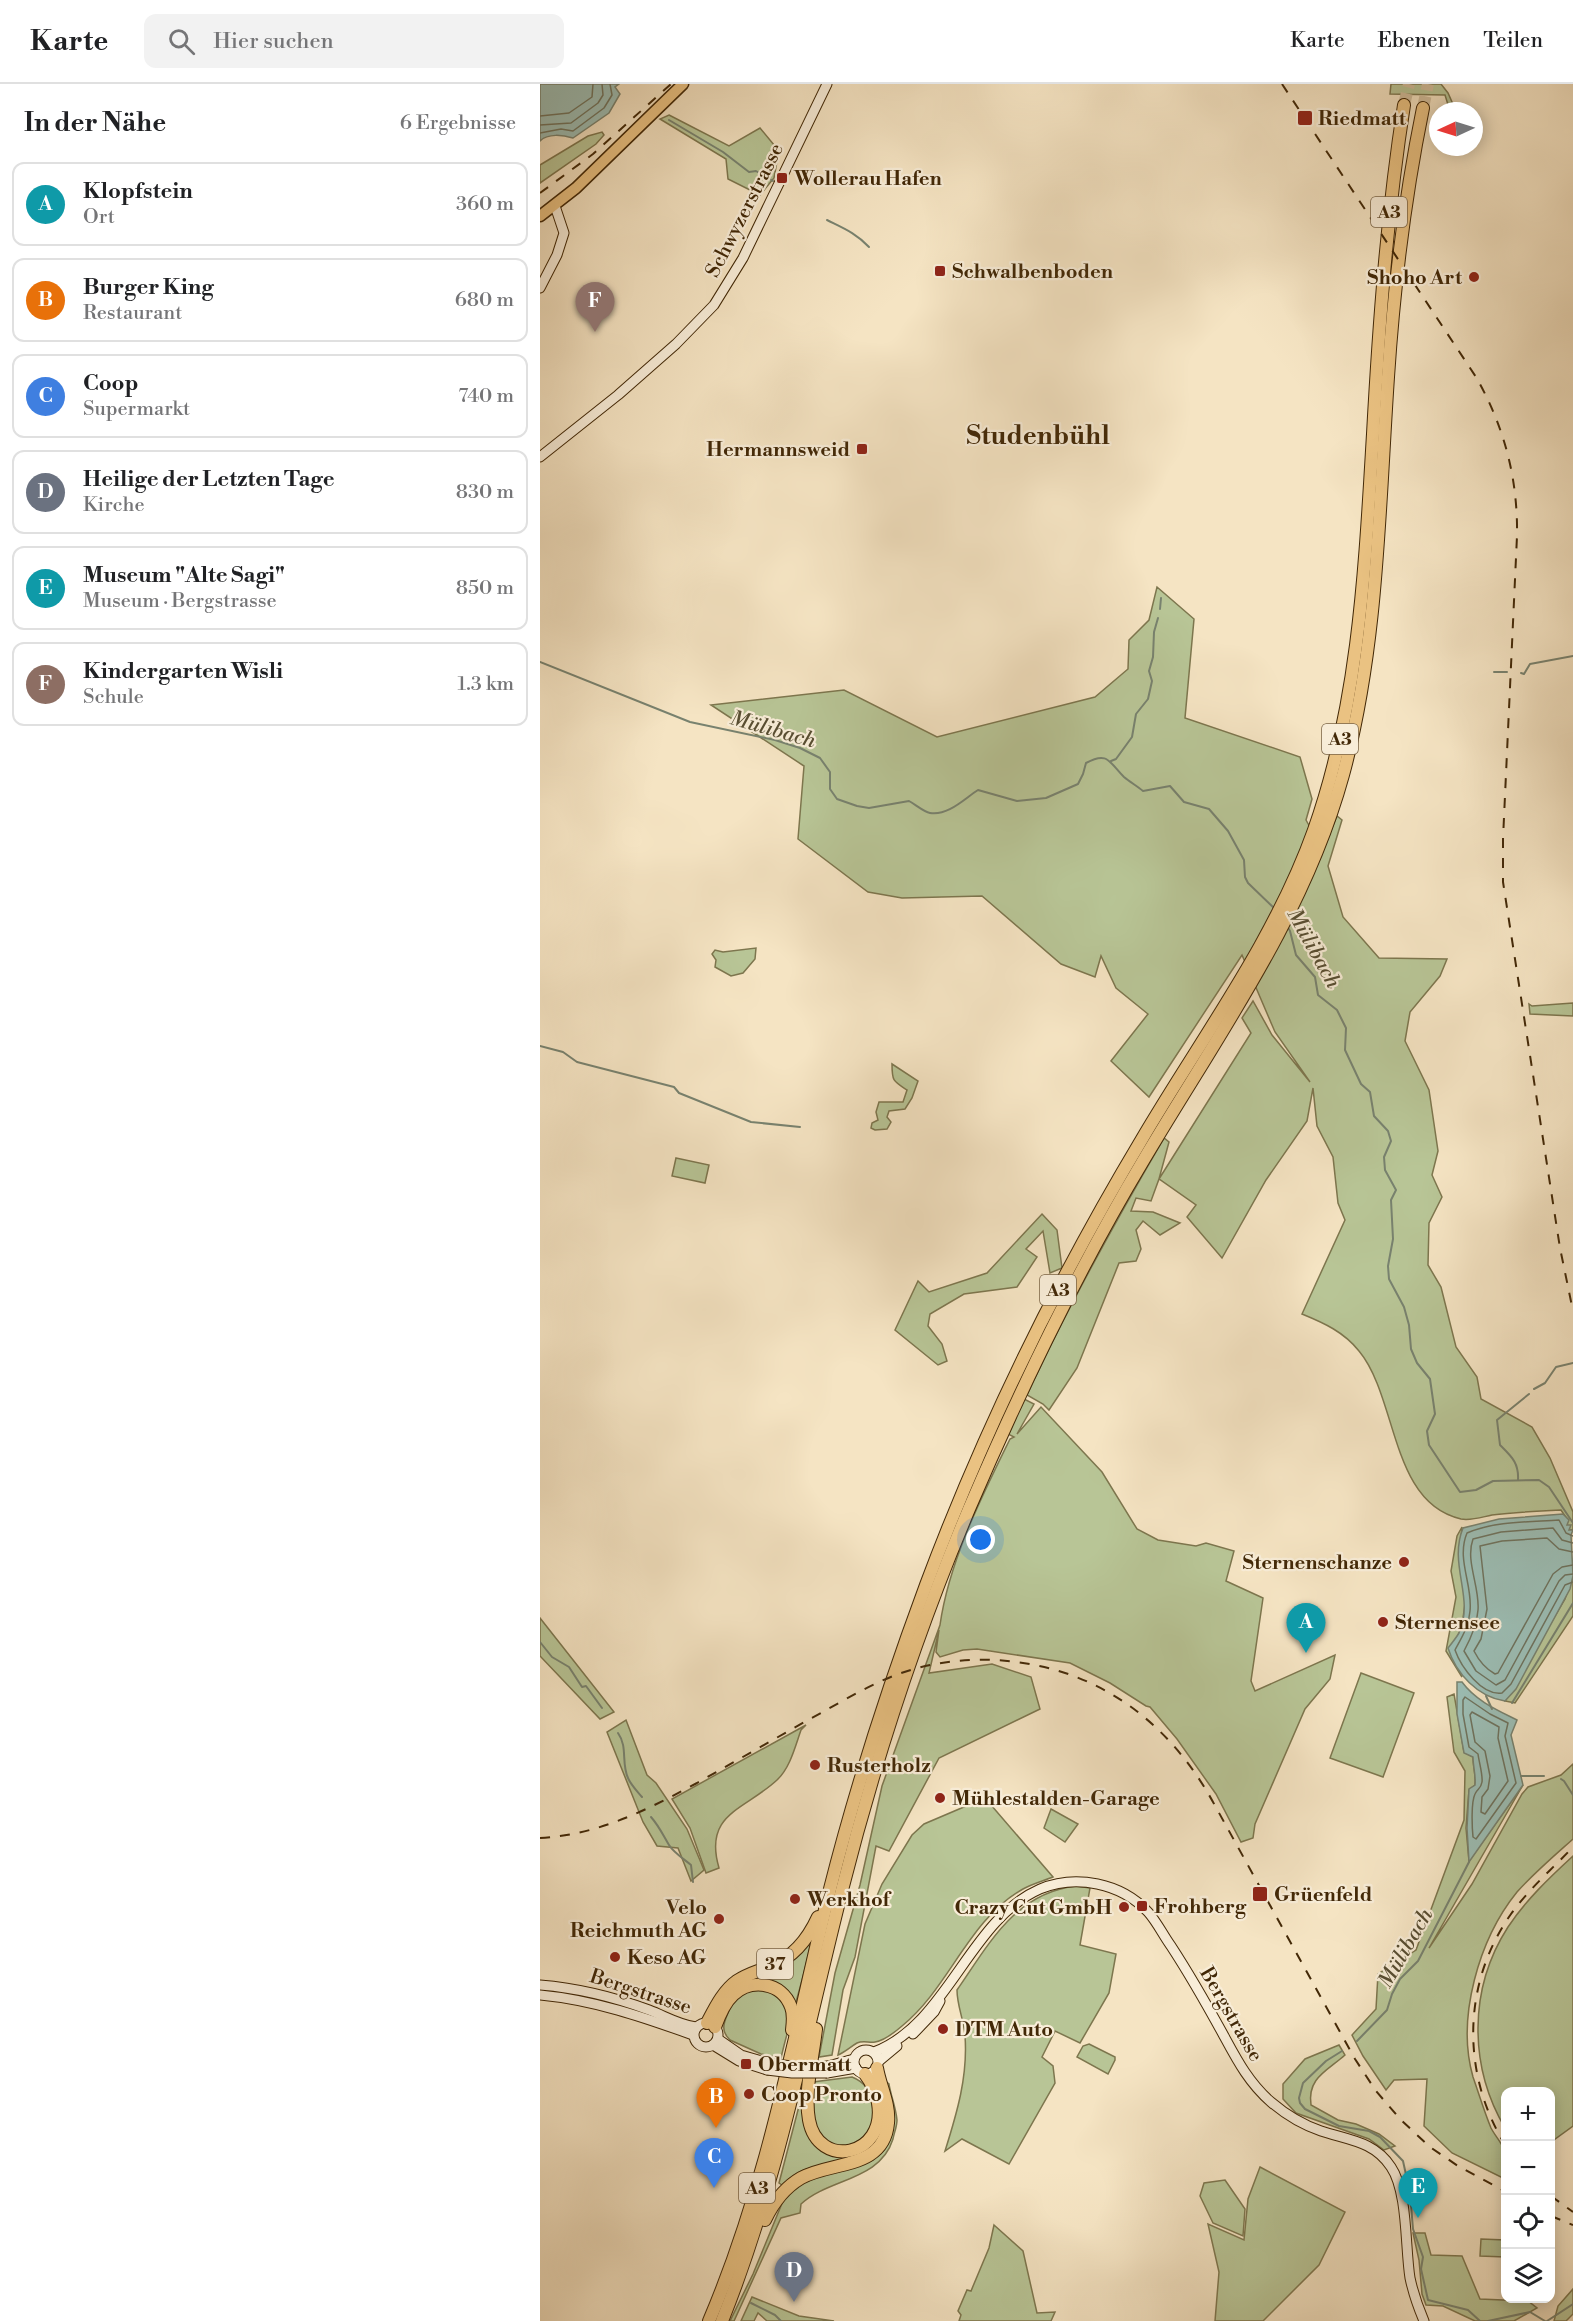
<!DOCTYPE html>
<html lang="de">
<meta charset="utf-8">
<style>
body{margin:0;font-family:"Libre Bodoni",serif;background:#f2f2f2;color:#202124}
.controls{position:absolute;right:18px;bottom:18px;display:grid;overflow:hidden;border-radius:12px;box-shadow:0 3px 15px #0003}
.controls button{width:54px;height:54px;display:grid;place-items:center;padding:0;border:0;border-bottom:2px solid #e0e0e0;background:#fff;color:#202124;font:30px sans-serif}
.compass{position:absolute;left:889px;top:18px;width:54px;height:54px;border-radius:50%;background:#fff;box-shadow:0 3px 15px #0003;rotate:266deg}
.you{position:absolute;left:441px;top:1456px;width:21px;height:21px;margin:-15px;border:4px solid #fff;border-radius:50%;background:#1a73e8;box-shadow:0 0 0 9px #1a73e833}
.badge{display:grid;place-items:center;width:39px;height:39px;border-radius:50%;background:#111827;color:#fff;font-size:20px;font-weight:700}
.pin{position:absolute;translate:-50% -50px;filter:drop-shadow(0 2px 3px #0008)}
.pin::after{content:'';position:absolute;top:32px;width:21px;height:18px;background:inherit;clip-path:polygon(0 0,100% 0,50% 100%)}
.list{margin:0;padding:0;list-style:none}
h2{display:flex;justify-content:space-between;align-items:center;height:78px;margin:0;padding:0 24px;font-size:26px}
h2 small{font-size:20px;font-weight:400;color:#757577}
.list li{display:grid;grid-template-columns:39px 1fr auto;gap:18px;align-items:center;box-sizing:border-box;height:84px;margin:0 12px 12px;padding:0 12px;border:2px solid #e0e0e0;border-radius:12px}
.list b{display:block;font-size:22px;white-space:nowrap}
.list p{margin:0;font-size:20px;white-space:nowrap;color:#757577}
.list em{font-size:20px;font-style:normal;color:#757577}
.icon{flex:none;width:33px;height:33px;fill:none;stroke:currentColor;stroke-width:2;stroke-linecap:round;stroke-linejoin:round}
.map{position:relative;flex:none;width:1033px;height:2237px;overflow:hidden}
header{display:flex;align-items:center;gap:36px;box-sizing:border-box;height:84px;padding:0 30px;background:#fff;border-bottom:2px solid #e0e0e0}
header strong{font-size:28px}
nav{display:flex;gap:33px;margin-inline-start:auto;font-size:21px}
.search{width:420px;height:54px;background:#f2f2f2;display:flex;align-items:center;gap:15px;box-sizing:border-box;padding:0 21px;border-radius:12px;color:#757577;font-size:22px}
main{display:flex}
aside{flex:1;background:#fff}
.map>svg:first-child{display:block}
</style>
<header>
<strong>Karte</strong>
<div class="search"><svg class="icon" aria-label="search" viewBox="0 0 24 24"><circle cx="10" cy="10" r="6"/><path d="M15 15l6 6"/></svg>Hier suchen</div>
<nav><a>Karte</a><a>Ebenen</a><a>Teilen</a></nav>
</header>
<main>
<aside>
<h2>In der Nähe<small>6 Ergebnisse</small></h2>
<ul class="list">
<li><span class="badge" style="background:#0f9aa8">A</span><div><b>Klopfstein</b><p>Ort</p></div><em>360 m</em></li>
<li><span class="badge" style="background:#e8710a">B</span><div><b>Burger King</b><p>Restaurant</p></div><em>680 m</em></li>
<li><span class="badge" style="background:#3f7fe0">C</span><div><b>Coop</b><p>Supermarkt</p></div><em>740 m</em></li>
<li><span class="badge" style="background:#6b7280">D</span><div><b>Heilige der Letzten Tage</b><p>Kirche</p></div><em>830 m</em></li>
<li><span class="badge" style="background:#0f9aa8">E</span><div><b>Museum &quot;Alte Sagi&quot;</b><p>Museum · Bergstrasse</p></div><em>850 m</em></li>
<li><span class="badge" style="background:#8d6e63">F</span><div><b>Kindergarten Wisli</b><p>Schule</p></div><em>1.3 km</em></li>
</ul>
</aside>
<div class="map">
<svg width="1033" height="2237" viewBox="0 0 1033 2237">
<rect width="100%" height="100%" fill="#f5e4c3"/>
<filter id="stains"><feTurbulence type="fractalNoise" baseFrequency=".00333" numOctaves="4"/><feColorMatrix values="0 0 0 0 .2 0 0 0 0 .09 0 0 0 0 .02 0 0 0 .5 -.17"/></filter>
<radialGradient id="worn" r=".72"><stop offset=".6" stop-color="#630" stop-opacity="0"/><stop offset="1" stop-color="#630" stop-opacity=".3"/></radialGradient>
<g fill="#b8c596" stroke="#7d764e" stroke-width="1.5">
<polygon points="851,0 901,0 908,9 916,27 910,27 905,11 850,10"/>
<polygon points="129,31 189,62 220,44 239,67 234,94 220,111 188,95 186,75 120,35"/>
<polygon points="62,48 64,51 56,60 0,99 0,81 48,52"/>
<path d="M617 503 654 535 645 634 760 673 772 715 766 736 783 766 797 732 802 736 788 782 803 833 839 874 907 875 900 892 870 928 865 957 889 1006 898 1067 892 1091 902 1113 889 1139 888 1181 901 1203 916 1263 937 1293 941 1315 992 1343 1010 1374 1033 1428V1446H1028L1026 1442 1027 1435 1021 1426C998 1427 975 1428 952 1431 942 1433 931 1437 921 1435 850 1419 858 1314 819 1267 804 1248 784 1239 762 1230L805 1136 798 1119 793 1073 777 1042 773 1004 767 1037 726 1096 682 1174 647 1133 656 1121 619 1095 611 1117 596 1114 591 1127 613 1128 640 1139 620 1151 603 1137 596 1146 601 1165 596 1177 579 1179 537 1284 509 1326 503 1320 487 1311C528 1222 575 1138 624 1054L629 1058 619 1095 711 949 702 934 713 917 732 951 770 998 735 948 702 871 609 1013 571 977 608 930 576 904 561 872 555 893 521 880 442 812 362 814 328 808 258 755 264 682 171 621 304 606 397 653 555 613 588 585 589 556 609 536Z"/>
<polygon points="216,864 215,875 203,889 191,892 175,883 176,876 172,870 175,866 183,868"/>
<polygon points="1033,919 1033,932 990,930 989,920 992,922"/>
<path d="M352 980 378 997 372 1014 365 1025 349 1027 347 1033 351 1038 347 1045 335 1046 331 1044 332 1039 338 1036 336 1028 339 1018H363L367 1006C353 997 352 997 352 980Z"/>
<polygon points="136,1074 169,1081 165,1099 132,1092"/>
<polygon points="502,1130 517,1146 522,1184 510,1189 503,1147 486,1165 497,1173 477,1203 424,1210 390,1230 388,1242 402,1260 407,1277 398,1281 355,1246 378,1197 389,1208 447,1189"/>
<path d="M484 1315 494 1320 477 1350 501 1323 562 1388 597 1445 618 1456 656 1462 666 1459 694 1467 686 1497 723 1514 711 1597 715 1607 795 1571 790 1595 765 1625 715 1740 713 1754 701 1758 676 1710 637 1655 610 1623 606 1622 570 1599 530 1579 437 1565 423 1566 400 1573 396 1568 399 1546 389 1589 452 1580 491 1593 500 1625 399 1674 349 1767 336 1762 315 1873 303 1906 292 1971 279 1973 295 1889 320 1801 342 1702 400 1541C409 1477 442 1412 470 1355L474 1353 468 1350Z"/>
<polygon points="922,1443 920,1467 925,1519 922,1542 911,1567 922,1593 906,1567 916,1513 911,1487 917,1452"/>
<polygon points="1033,1491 1033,1532 975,1619 965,1617 1025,1515"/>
<polygon points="0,1534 74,1628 60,1635 0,1572"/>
<polygon points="821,1589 874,1609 843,1693 790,1674"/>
<path d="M914 1610 924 1668 933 1673C933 1683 936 1691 935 1701L929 1706 926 1744 929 1777 983 1701 889 1864 932 1800 982 1710 988 1703 1021 1691 1033 1680V1755C1014 1772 994 1789 977 1808 939 1855 916 1934 933 1993 939 2010 944 2027 951 2044 955 2052 963 2060 965 2068 968 2075 965 2087 965 2095L912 2069 884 2042 887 1995 854 1996 846 2006 823 1972 812 1951 836 1925 838 1890 876 1866 924 1736 925 1687 914 1668 907 1613Z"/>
<polygon points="86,1636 107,1691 116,1699 147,1745 164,1786 151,1797 138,1764 117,1762 103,1738 67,1648"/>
<path d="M266 1641 261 1646C255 1663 250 1684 237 1696 205 1726 163 1729 179 1784L166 1789 150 1744 132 1715Z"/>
<path d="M445 1714 513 1793C503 1797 492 1800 483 1805 428 1836 410 1903 362 1942 355 1948 343 1957 335 1958 329 1959 323 1956 317 1959 310 1963 305 1968 298 1971L325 1840 342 1800 372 1751 384 1740Z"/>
<polygon points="511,1725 538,1740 525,1758 504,1744"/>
<path d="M1033 1772V2042L1011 2058V2008H966L965 2044C929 1983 928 1905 968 1843 986 1816 1009 1794 1033 1772Z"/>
<path d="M536 1802 550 1804 540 1861 576 1870 569 1909 540 1959 515 1947 502 1973 513 1982 515 1999 469 2080 422 2055 405 2067C417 2029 428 1992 425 1952 424 1936 417 1922 417 1906 449 1860 475 1809 536 1802Z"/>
<path d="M271 1857C264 1897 250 1934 241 1974L221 1970 190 1956C177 1944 188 1933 191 1920 192 1915 192 1909 192 1905Z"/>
<polygon points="549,1960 575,1973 575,1976 568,1990 537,1973 543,1962"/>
<path d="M799 1961 805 1971C787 1987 767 1994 771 2021L798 2036 816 2040 839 2050 855 2062 844 2066 829 2055 756 2029 743 2015V2000L765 1975Z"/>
<path d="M312 1993C343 2005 332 2042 327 2067 319 2071 309 2076 300 2078 274 2084 262 2081 242 2101L239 2099 265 1999Z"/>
<path d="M344 1996 349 2000C351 2012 356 2024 357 2036 357 2043 354 2049 353 2055 340 2097 289 2094 261 2120L260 2129 241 2134 194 2237H190L213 2190 243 2117 256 2102 341 2066Z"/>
<polygon points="720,2083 805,2128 779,2181 723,2237 675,2237 679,2188 668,2140 704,2156 708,2115"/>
<polygon points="685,2096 705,2125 703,2152 673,2139 660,2112 664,2099"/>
<polygon points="454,2141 483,2167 497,2229 515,2228 511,2237 419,2237 421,2231 418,2227 427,2206 431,2207 449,2164"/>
<polygon points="873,2149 885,2149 891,2171 922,2172 940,2215 988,2217 997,2224 974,2237 935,2237 903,2222 886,2221 882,2210 879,2176"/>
<polygon points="941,2155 965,2156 965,2173 940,2172"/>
<polygon points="1033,2205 1033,2230 1026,2237 1014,2237 1018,2222"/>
<polygon points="212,2213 259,2232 294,2237 227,2237 218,2229 214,2237 201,2237"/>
</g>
<g fill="#9cbeb5" stroke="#78826f" stroke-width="1.5">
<path d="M0 0H79L75 3 80 10 69 29 33 54C23 51 8 49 0 57Z"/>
<path d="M1023 1430 1029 1436 1027 1441H1031L1029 1446H1033L1031 1451 1033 1492 1030 1505 976 1605 965 1617C938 1613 916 1590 908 1564 912 1559 916 1554 919 1549 935 1514 908 1481 923 1444L959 1435Z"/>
<path d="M917 1598H922C936 1617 957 1626 977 1636L971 1651 983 1701 929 1778 927 1744 929 1705 935 1701C936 1691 933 1683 933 1673L924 1669 917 1630Z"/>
</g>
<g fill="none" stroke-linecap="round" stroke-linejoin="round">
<g stroke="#6f735e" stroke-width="1.5">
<polyline points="0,32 29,29 52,13 53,0"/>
<polyline points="0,41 31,39 58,19 63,11 62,0"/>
<polyline points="0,49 21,45 33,47 64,24 72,11 70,0"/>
<path d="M1033 1452 1026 1449 1019 1436C989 1438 955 1437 927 1449 916 1475 933 1501 930 1527 929 1542 922 1553 915 1566 921 1583 942 1612 962 1609L971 1600 1025 1501 1033 1498"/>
<path d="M1033 1459 1022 1456 1013 1444 961 1448 933 1455C925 1477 940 1503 938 1526 937 1541 931 1554 924 1567L936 1587 956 1601 965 1596 1019 1497 1025 1491 1033 1490"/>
<path d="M1033 1468 1019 1465 1007 1454 962 1457 940 1462 947 1525 941 1555 934 1567C939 1577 946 1585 955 1590L958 1589 1013 1490 1022 1483 1033 1481"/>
<path d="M925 1613 950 1630 968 1639 965 1652 976 1699 936 1755 933 1753C932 1743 931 1718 935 1710 937 1705 941 1705 942 1698 943 1691 939 1678 938 1670L929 1663 923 1630V1616Z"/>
<polygon points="932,1628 959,1643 958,1654 968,1697 945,1730 941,1728 942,1713 948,1705 950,1692 945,1667 935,1658 930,1631"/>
</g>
<g stroke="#78826f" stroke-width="2">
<polyline points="129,36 183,68 209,88 216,87 233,97"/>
<path d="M287 136C303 144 316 149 329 163"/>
<polyline points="620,525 621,514"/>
<path d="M0 578 150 638 235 656 260 664 280 674 290 688V705L297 715 317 722 329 724 369 717C376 721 384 728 390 729 408 732 424 715 438 706L477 717 506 714 538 700 543 690 546 679C568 667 569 678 584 693 590 698 597 702 603 707L630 702 644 718 669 725 688 747 704 776 705 793 708 799 735 825"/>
<polyline points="954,588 967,588"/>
<polyline points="981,589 984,590 990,580 1033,572"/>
<polyline points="571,677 576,675 592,653 596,630 608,615 612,597 609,587 613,573 614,548 618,534"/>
<polyline points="747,842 750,847 756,871 775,893 778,911 797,926 806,944 805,966 821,1000 830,1008 834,1032 848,1047 851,1057 844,1073 845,1086 856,1106 851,1116 853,1155 848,1182 849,1195 864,1223 869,1241 871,1265 877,1279 890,1295 895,1330 887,1347 889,1361 920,1408 936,1406 953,1397 999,1396 1009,1403 1033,1439"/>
<polyline points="0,962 23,968 37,978 134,1003 139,1009 211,1038 260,1043"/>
<polyline points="994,1305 1005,1299 1016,1283 1033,1279"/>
<path d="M978 1396C979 1379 972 1373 960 1361L957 1336 989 1310"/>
<polyline points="0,1558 12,1573 29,1583 42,1603 46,1602 62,1624"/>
<polyline points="946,1612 952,1625"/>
<polyline points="972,1619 1033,1519"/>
<path d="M78 1649C88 1663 81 1679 88 1694 91 1701 97 1707 102 1713"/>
<polyline points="981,1692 1004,1692"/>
<polyline points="1021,1695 1024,1697 1033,1711"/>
<path d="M111 1733C119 1742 123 1751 129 1761 134 1769 144 1775 151 1781L153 1798"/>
<polyline points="817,1957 847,1926 852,1910 860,1895 878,1877 929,1778"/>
<polyline points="802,1967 786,1977 763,1999 759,2014 760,2019 765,2025 799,2042 829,2047 840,2053 863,2077 870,2109 873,2145 883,2173 881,2185 888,2216 928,2226 940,2237"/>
<polyline points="211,2219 235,2231 241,2237"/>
<polyline points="948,2237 990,2228 1005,2237"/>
<polyline points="1007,2237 1033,2220"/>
</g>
<g stroke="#d1be9d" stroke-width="12" stroke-dasharray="12 6" stroke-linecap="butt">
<polyline points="864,21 869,0"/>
<polyline points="883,24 888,0"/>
</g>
<defs>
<g id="secondary">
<polyline points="0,204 17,171 24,149 15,122"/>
<polyline points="0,373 78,311 136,260 174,221 203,174 287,0"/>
<path d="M0 1901C37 1904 74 1913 109 1926 125 1932 139 1941 156 1943"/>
<path d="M0 1911C54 1916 103 1933 153 1951"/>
<circle cx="166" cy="1951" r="12"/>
<polyline points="373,1950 394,1928 400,1917"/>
<polyline points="178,1955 201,1971 228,1979"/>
<polyline points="173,1961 199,1977 227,1986"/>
<circle cx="326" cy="1978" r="12"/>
<path d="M334 1968C408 1940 429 1836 500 1805 536 1790 581 1799 608 1828 617 1838 623 1851 631 1862 650 1891 667 1921 684 1952 697 1976 709 1999 731 2018 745 2030 763 2041 781 2047 808 2056 834 2057 851 2083 868 2108 865 2163 870 2194 873 2208 878 2223 884 2237"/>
<polyline points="339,1977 357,1962"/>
<polyline points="288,1982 314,1975"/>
<polyline points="287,1989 316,1984"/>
</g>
<polyline id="primary" points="0,132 36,104 143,0"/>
<g id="highway">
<path d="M167 1939C175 1924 183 1907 197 1897 207 1890 219 1887 231 1882 254 1873 268 1855 278 1833"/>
<path d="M175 1943C179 1932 184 1919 193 1911 211 1894 242 1898 251 1923 254 1930 253 1938 252 1946"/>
<path d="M276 1945C273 1973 264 2008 269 2036 278 2086 347 2073 338 2019 336 2009 332 1999 325 1990"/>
<path d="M225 2136C233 2119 244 2104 261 2094 291 2077 344 2086 348 2039 350 2020 340 2002 337 1984"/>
<path d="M169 2237C228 2099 254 1951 290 1805 316 1702 349 1601 386 1501 444 1346 517 1197 602 1055 662 953 734 858 774 746 819 619 825 483 833 350 839 240 847 130 864 21"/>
<path d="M182 2237C238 2098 265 1951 302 1806 335 1676 377 1548 429 1425 480 1306 536 1189 603 1077 677 952 764 833 803 691 838 562 839 425 848 293 854 202 865 112 883 24"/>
</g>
</defs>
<use href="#secondary" stroke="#422807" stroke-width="11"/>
<use href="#primary" stroke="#422807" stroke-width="13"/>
<use href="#highway" stroke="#422807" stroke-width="14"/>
<use href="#secondary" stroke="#f8edd8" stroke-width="9"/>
<use href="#primary" stroke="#eac282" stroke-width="10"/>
<use href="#highway" stroke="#eac282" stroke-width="12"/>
<g stroke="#422807" stroke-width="2" stroke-dasharray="10 10" stroke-linecap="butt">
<path d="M742 0 936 293C964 342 978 394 977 452L963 755V798L1020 1164 1033 1227"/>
<polyline points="0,109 53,70 131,0"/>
<path d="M0 1754C58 1751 107 1726 157 1699 194 1678 231 1657 268 1636 296 1621 323 1604 353 1592 410 1570 474 1571 531 1591 594 1614 641 1660 673 1718L815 1975 836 2007 861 2036 890 2063 918 2082 966 2108"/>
<path d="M966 2062C921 1991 922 1899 971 1830 989 1805 1012 1785 1033 1763"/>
<polyline points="1011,2112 1033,2128"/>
<polyline points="1011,2132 1033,2141"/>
</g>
<defs>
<g id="secondary-bridge">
<polyline points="228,1979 259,1983 288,1982"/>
<polyline points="227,1986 252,1989 287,1989"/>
</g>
</defs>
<use href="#secondary-bridge" stroke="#422807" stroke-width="11" stroke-linecap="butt"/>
<use href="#secondary-bridge" stroke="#f8edd8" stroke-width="9"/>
</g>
<g fill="#8f2418" stroke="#f8edd8" stroke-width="2">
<rect x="757" y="26" width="16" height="16" rx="3"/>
<rect x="236" y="88" width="12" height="12" rx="3"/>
<rect x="394" y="181" width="12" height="12" rx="3"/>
<circle cx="934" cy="193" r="6"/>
<rect x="316" y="359" width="12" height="12" rx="3"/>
<circle cx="864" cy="1478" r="6"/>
<circle cx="843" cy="1538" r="6"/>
<circle cx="275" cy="1681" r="6"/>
<circle cx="400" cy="1714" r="6"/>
<rect x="712" y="1802" width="16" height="16" rx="3"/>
<circle cx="255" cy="1815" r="6"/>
<rect x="596" y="1816" width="12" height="12" rx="3"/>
<circle cx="584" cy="1823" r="6"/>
<circle cx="179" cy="1835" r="6"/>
<circle cx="75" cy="1873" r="6"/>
<circle cx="403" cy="1945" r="6"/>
<rect x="200" y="1974" width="12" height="12" rx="3"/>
<circle cx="209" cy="2010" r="6"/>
</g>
<g text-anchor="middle" stroke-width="4.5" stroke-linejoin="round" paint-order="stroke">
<g fill="#f8edd8" stroke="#796346" stroke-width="1.5">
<rect x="831" y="113" width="36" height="30" rx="4.5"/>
<rect x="782" y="640" width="36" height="30" rx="4.5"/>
<rect x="500" y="1191" width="36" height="30" rx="4.5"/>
<rect x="217" y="1865" width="36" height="30" rx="4.5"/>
<rect x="199" y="2089" width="36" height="30" rx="4.5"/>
</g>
<g font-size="18" font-weight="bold" fill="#422807">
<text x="849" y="134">A3</text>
<text x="800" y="661">A3</text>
<text x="518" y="1212">A3</text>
<text x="235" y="1886">37</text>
<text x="217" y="2110">A3</text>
</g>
<g font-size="20" font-weight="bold" fill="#422807" stroke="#f8edd8" text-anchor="start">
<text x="778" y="41">Riedmatt</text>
<text x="254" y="101">Wollerau Hafen</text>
<text x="412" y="194">Schwalbenboden</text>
<text x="922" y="200" text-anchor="end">Shoho Art</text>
<text x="310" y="372" text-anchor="end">Hermannsweid</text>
<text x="852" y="1485" text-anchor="end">Sternenschanze</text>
<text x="855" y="1545">Sternensee</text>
<text x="287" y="1688">Rusterholz</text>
<text x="412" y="1721">Mühlestalden-Garage</text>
<text x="734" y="1817">Grüenfeld</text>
<text x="267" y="1822">Werkhof</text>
<text x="614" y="1829">Frohberg</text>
<text x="167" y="1830" text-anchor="end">Velo<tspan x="167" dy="23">Reichmuth AG</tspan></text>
<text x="572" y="1830" text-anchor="end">Crazy Cut GmbH</text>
<text x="87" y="1880">Keso AG</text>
<text x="415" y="1952">DTM Auto</text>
<text x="218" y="1987">Obermatt</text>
<text x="221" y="2017">Coop Pronto</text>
</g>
<g font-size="20" fill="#422807" stroke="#f8edd8">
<text transform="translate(204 126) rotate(-63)" y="7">Schwyzerstrasse</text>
<text transform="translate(101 1907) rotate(18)" y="7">Bergstrasse</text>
<text transform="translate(692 1930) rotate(60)" y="7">Bergstrasse</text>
</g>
<g font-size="21" font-style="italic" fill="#584e32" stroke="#f8edd8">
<text transform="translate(233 645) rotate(16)" y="7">Mülibach</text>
<text transform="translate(774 864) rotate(61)" y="7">Mülibach</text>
<text transform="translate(865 1864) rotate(-60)" y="7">Mülibach</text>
</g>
<g font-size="26" font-weight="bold" fill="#422807" stroke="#f8edd8">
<text x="498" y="360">Studenbühl</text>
</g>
</g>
<rect width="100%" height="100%" filter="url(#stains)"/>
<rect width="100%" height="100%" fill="url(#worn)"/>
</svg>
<div class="controls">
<button>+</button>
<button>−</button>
<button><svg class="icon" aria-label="locate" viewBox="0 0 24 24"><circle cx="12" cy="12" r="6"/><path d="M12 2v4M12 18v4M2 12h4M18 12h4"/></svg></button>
<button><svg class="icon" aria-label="layers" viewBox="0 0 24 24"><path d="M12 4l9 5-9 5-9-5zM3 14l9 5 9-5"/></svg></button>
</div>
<svg class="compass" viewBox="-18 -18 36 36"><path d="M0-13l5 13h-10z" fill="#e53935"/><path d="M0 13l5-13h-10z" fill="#757577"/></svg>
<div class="you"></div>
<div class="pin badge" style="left:766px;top:1569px;background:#0f9aa8">A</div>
<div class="pin badge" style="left:176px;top:2044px;background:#e8710a">B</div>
<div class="pin badge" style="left:174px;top:2104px;background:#3f7fe0">C</div>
<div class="pin badge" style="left:254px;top:2218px;background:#6b7280">D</div>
<div class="pin badge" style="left:878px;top:2134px;background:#0f9aa8">E</div>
<div class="pin badge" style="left:55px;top:248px;background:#8d6e63">F</div>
</div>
</main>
